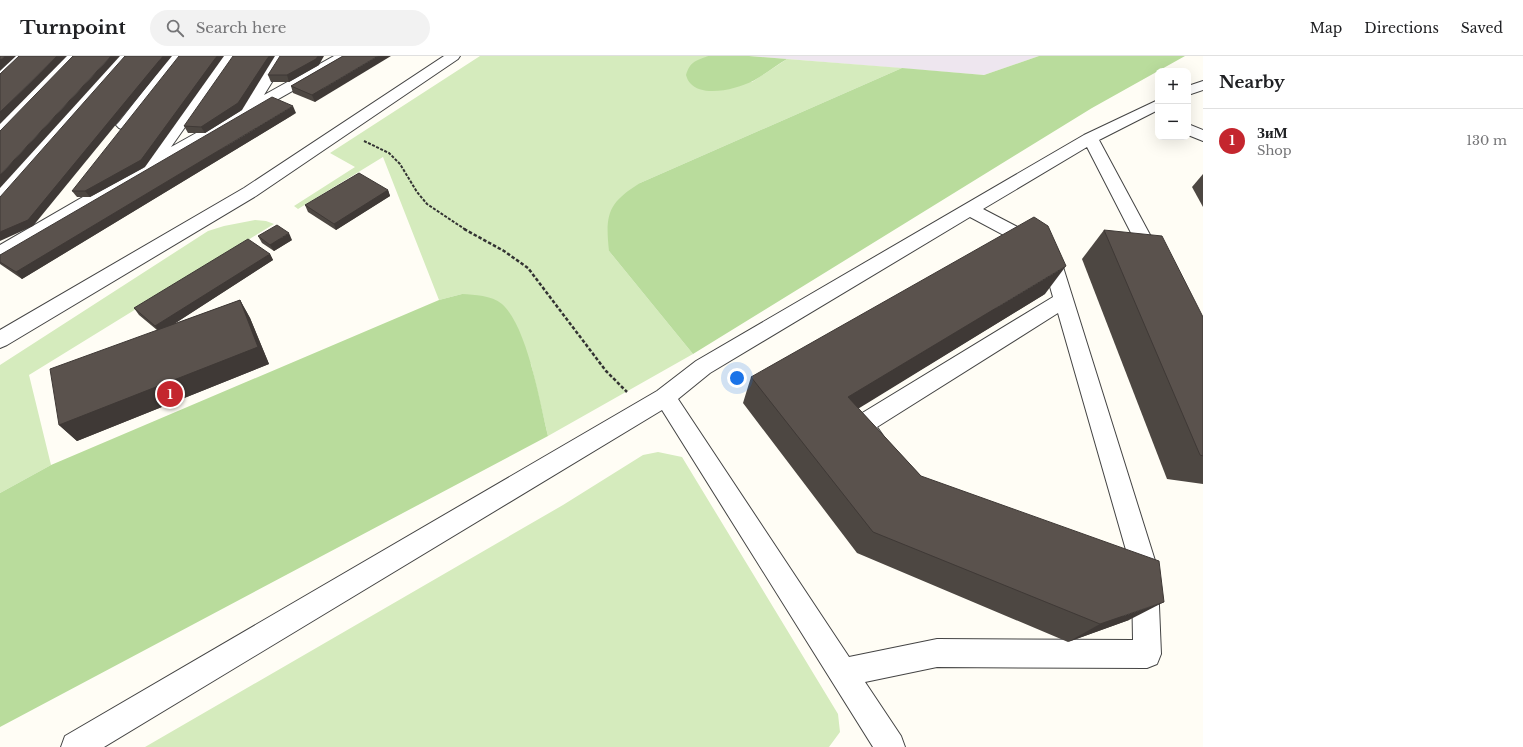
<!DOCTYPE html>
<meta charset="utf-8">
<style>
body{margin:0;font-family:"Libre Baskerville",serif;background:#f2f2f2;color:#202124}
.controls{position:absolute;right:12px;top:12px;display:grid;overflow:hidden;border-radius:8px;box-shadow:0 4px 16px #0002}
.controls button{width:36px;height:36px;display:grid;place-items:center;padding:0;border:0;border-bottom:1px solid #e0e0e0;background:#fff;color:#202124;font:20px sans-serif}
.you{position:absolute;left:737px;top:322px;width:14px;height:14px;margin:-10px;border:3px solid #fff;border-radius:50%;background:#1a73e8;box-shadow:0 0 0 6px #1a73e833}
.badge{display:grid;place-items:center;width:26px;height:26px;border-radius:50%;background:#c4262e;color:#fff;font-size:13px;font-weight:700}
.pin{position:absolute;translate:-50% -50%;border:2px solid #fff;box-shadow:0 1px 4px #0006}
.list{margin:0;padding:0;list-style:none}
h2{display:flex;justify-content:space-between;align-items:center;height:52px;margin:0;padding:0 16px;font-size:17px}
h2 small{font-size:13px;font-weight:400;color:#757577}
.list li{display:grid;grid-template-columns:26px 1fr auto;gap:12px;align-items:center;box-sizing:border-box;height:64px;padding:0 16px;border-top:1px solid #e0e0e0}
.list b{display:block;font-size:15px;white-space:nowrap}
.list p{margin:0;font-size:13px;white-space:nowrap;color:#757577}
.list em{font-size:13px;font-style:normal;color:#757577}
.icon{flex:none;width:22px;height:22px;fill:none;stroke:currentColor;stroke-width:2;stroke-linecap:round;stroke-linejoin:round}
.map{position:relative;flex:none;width:1203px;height:691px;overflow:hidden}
header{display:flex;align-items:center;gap:24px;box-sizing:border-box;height:56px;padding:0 20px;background:#fff;border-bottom:1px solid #e0e0e0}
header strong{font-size:19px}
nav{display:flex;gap:22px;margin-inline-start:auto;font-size:14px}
.search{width:280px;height:36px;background:#f2f2f2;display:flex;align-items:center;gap:10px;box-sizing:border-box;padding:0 14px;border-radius:22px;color:#757577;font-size:15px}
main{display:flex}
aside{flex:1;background:#fff}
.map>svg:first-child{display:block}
</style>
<header>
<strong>Turnpoint</strong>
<div class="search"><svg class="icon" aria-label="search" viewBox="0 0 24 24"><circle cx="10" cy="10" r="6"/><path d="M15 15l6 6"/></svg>Search here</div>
<nav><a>Map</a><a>Directions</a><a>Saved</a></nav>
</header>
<main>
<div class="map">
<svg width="1203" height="691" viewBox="0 0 1203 691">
<rect width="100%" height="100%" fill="#fffdf5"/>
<polygon fill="#eee6ef" points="749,0 1039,0 984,19"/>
<g fill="#d5ebbd">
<polygon points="480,0 710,0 707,0 752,26 787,3 902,12 640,127 609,195 693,298 548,380 531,308 462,238 439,244 383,101 298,153 294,150 355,111 330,97"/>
<polygon points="255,164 266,165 274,168 29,319 51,409 0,437 0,309 208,175 224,170"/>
<polygon points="658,396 682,401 838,658 840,676 829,691 145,691 563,449 643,399"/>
</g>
<g fill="#b9dc9c">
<path d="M708 0H749L787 3C775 10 764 19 753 25 737 33 703 42 690 27 688 25 687 22 686 19 690 6 695 5 708 0Z"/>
<path d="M1039 0H1185L1092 52 693 298 609 195C605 158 608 147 640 127L902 12 984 19Z"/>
<path d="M462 238C475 239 491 239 502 248 527 270 540 347 548 380L0 671V437L51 409 439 244Z"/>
</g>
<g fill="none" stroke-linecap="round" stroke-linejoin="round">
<defs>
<g id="minor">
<polygon points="11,0 26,0 5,21 0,22 0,10"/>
<polygon points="64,0 79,0 5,76 0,78 0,64"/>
<polygon points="117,0 131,0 6,145 0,146 0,130"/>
<polygon points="171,0 185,0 129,72 124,74 119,72 116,69 119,66"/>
<polygon points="221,0 235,0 171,91 241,52 274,0 288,0 264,39 334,0 351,0 349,3 155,113 7,201 0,203 0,189 145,105"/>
<polygon points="444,0 460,0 458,3 256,140 7,289 0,292 0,274 244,132"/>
<polygon points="1203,25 1203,34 1188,39 1188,30"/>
<path d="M1158 44V54L1099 84 1163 203 1161 208 1154 209 1147 208 1087 91 983 153 1056 191 1058 195 1157 511 1154 517 1158 526 1161 598 1157 608 1147 612 937 611 865 626 901 680 905 691H873L662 354 104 691H61L65 680 657 335 696 305 1084 79ZM970 161 1041 199 1053 241 854 362 851 369C858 383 867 397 883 391L886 384 877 371 1058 257 1126 494 1119 496 1115 505 1119 514 1135 520 1132 526 1133 584 937 583 849 601 678 343 710 317Z"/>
<polygon points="1188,68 1203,74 1203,85 1188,79"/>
</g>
</defs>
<use href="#minor" stroke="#444" stroke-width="2"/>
<polyline stroke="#333" stroke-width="2" stroke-dasharray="3 1.5" stroke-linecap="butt" points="364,85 389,97 400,108 417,136 427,148 466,174"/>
<polyline stroke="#333" stroke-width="2.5" stroke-dasharray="3.5 2" stroke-linecap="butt" points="464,173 504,195 528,212 606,315 627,336"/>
<use href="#minor" fill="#fff" fill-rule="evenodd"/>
</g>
<g fill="#4d4742">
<polygon points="343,0 315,46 293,37 291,30"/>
<polygon points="319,9 289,26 271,26 268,19"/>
<polygon points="242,54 205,77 188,77 184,70"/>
<polygon points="296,57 22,223 0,208 0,199"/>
<polygon points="145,111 90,141 77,141 72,135"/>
<polygon points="1203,118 1203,151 1192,131"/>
<polygon points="388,134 390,140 336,174 308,156 305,149"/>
<polygon points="1104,174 1203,261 1203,428 1167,423 1082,203"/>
<polygon points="258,180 292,184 274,195 262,187"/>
<polygon points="270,198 273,204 174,268 240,244 250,262 269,308 77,385 59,369 157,274 139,259 134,252"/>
<polygon points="1045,238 858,352 921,420 1129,564 1068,586 857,497 743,347 751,321"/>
</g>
<g fill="#3f3936">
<polygon points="5,0 16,0 0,15 0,4"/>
<polygon points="57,0 67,0 0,68 0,56"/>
<polygon points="111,0 120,0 0,132 0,119"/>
<polygon points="163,0 172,0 33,170 0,185 0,176"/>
<polygon points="217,0 224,0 145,111 90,141 85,135"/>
<polygon points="269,0 275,0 242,54 205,77 201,71"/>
<polygon points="318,0 324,0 319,9 289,26 287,19"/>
<polygon points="378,0 391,0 315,46 312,39"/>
<polygon points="293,50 296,57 22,223 16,216"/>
<polygon points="388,134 390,140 336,174 334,168"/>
<polygon points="289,177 292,184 274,195 270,189"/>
<polygon points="270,198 273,204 160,277 155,270"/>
<polygon points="1066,210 1045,238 835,367 848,341"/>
<polygon points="240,244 250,262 269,308 77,385 59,369"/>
<polygon points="1164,546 1129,564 1068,586 1100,568"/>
</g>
<g fill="#5a524d" stroke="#3f3936">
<polygon points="0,0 5,0 0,4"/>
<polygon points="19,0 57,0 0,56 0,18"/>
<polygon points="73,0 111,0 0,119 0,75"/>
<polygon points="125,0 163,0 28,164 0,176 0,141"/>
<polygon points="179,0 217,0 141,104 85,135 72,135"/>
<polygon points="233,0 269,0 238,47 201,71 184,70"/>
<polygon points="280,0 318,0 316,3 287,19 268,19"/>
<polygon points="343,0 378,0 312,39 291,30"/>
<polygon points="272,41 293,50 16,216 0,206 0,199"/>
<polygon points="359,117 388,134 334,168 305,149"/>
<polygon points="1034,161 1048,170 1066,210 848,341 921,420 1159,505 1164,546 1100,568 873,476 751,321"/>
<polygon points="277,169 289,177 270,189 258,180"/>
<polygon points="1104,174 1162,180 1203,261 1203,400 1200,399"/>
<polygon points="248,183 270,198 155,270 134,252"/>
<polygon points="240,244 258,291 59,369 50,313"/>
</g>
</svg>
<div class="controls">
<button>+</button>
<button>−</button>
</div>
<div class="you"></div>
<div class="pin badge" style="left:170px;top:338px">1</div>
</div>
<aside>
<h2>Nearby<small></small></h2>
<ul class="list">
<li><span class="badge">1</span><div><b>ЗиМ</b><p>Shop</p></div><em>130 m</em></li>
</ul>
</aside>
</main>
